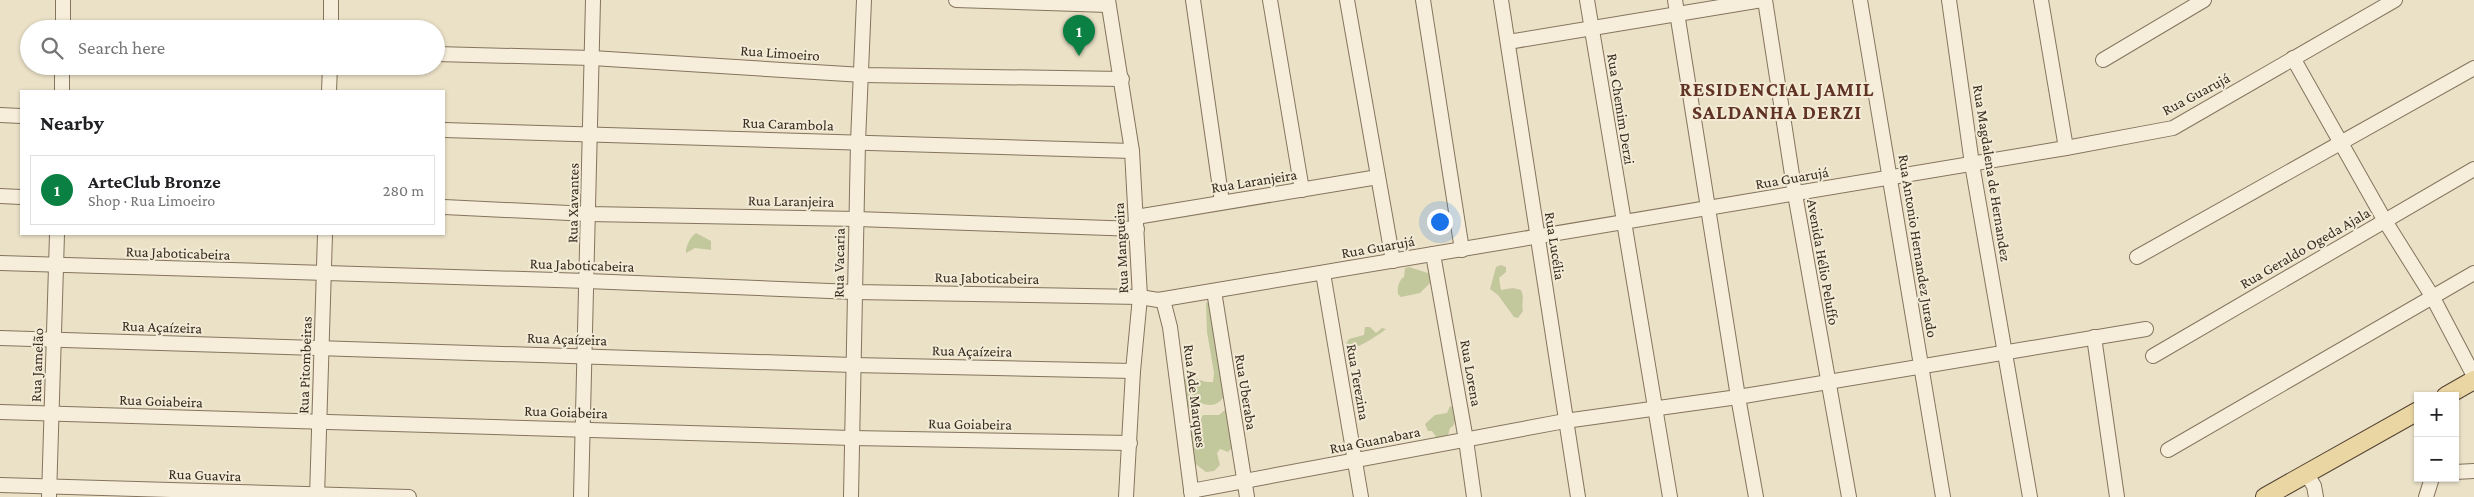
<!DOCTYPE html>
<meta charset="utf-8">
<style>
body{margin:0;font-family:"Crimson Pro",serif;background:#f6f6f6;color:#202124}
.controls{position:absolute;right:15px;bottom:15px;display:grid;overflow:hidden;border-radius:0px;box-shadow:0 1px 4px #0004}
.controls button{width:45px;height:45px;display:grid;place-items:center;padding:0;border:0;border-bottom:1px solid #e0e0e0;background:#fff;color:#202124;font:25px sans-serif}
.you{position:absolute;left:1439px;top:221px;width:18px;height:18px;margin:-12px;border:4px solid #fff;border-radius:50%;background:#1a73e8;box-shadow:0 0 0 8px #1a73e833}
.badge{display:grid;place-items:center;width:32px;height:32px;border-radius:50%;background:#0b8043;color:#fff;font-size:16px;font-weight:700}
.pin{position:absolute;translate:-50% -41px;filter:drop-shadow(0 1px 2px #0008)}
.pin::after{content:'';position:absolute;top:26px;width:18px;height:15px;background:inherit;clip-path:polygon(0 0,100% 0,50% 100%)}
.list{margin:0;padding:0;list-style:none}
h2{display:flex;justify-content:space-between;align-items:center;height:65px;margin:0;padding:0 20px;font-size:21px}
h2 small{font-size:16px;font-weight:400;color:#757577}
.list li{display:grid;grid-template-columns:32px 1fr auto;gap:15px;align-items:center;box-sizing:border-box;height:70px;margin:0 10px 10px;padding:0 10px;border:1px solid #e0e0e0;border-radius:0px}
.list b{display:block;font-size:19px;white-space:nowrap}
.list p{margin:0;font-size:16px;white-space:nowrap;color:#757577}
.list em{font-size:16px;font-style:normal;color:#757577}
.icon{flex:none;width:28px;height:28px;fill:none;stroke:currentColor;stroke-width:2;stroke-linecap:round;stroke-linejoin:round}
.map{position:relative;flex:none;width:2474px;height:497px;overflow:hidden}
.search{position:absolute;background:#fff;box-shadow:0 1px 4px #0004;left:20px;top:20px;width:425px;height:55px;display:flex;align-items:center;gap:12px;box-sizing:border-box;padding:0 18px;border-radius:28px;color:#757577;font-size:19px}
.panel{position:absolute;background:#fff;box-shadow:0 1px 4px #0004;left:20px;top:90px;width:425px;height:145px;border-radius:0px}
.map>svg:first-child{display:block}
</style>
<div class="map">
<svg width="2474" height="497" viewBox="0 0 2474 497">
<rect width="100%" height="100%" fill="#ebe1c7"/>
<g fill="#c2c89c">
<path d="M696 233 711 241V250L695 248 686 253C685 247 691 236 696 233Z"/>
<path d="M1501 265 1506 267V272L1499 278 1501 290 1513 288 1521 290C1525 298 1521 304 1523 311L1518 318 1514 317 1498 295 1490 289 1496 267Z"/>
<path d="M1409 267 1431 274V282L1420 293 1401 297 1398 294C1397 288 1399 280 1404 277L1405 268Z"/>
<path d="M1206 302 1213 306 1227 390C1222 403 1214 408 1201 403L1197 408 1190 409 1176 398 1180 382 1190 377 1206 382H1213L1214 373 1207 332Z"/>
<path d="M1365 327H1370L1376 333 1382 328 1386 329C1380 334 1363 345 1356 347L1352 344 1346 348 1345 345 1349 339 1364 335Z"/>
<polygon points="1450,406 1454,408 1458,415 1453,426 1450,428 1448,435 1439,441 1432,431 1428,431 1425,424 1435,415 1447,413"/>
<polygon points="1225,410 1231,411 1233,417 1228,425 1232,448 1228,452 1220,449 1217,453 1220,465 1214,471 1206,472 1193,462 1189,439 1191,431 1198,430 1199,422 1203,415 1219,415"/>
</g>
<g fill="none" stroke-linecap="round" stroke-linejoin="round">
<defs>
<g id="minor">
<polyline points="956,0 1108,5"/>
<polyline points="1108,0 1132,151 1140,297 1133,371 1126,497"/>
<polyline points="1193,0 1222,202"/>
<polyline points="1270,0 1302,190"/>
<polyline points="1347,0 1393,261"/>
<polyline points="1423,0 1462,250"/>
<polyline points="1501,0 1578,497"/>
<polyline points="1587,0 1670,497"/>
<polyline points="1675,0 1738,397 1756,497"/>
<polyline points="1765,0 1795,194 1849,497"/>
<polyline points="1860,0 1943,497"/>
<polyline points="1949,0 1972,164 2030,497"/>
<polyline points="2041,0 2066,148"/>
<polyline points="63,29 63,0"/>
<polyline points="331,29 331,0"/>
<polyline points="1508,42 1762,0"/>
<polyline points="436,54 592,58 863,75 1122,79"/>
<polyline points="2293,58 2385,221 2432,296 2474,376"/>
<polyline points="2103,60 2204,0"/>
<polyline points="62,91 62,66"/>
<polyline points="329,91 330,66"/>
<polyline points="0,115 21,116"/>
<polyline points="444,130 1132,151"/>
<polyline points="0,196 21,197"/>
<polyline points="444,207 589,214 857,219 1137,229"/>
<polyline points="1136,217 1378,177"/>
<polyline points="1433,254 1466,440 1474,497"/>
<polyline points="2137,257 2474,68"/>
<polyline points="0,263 587,281 854,292 1140,297 1158,300 2066,148 2173,128 2395,0"/>
<polyline points="1323,273 1361,497"/>
<polyline points="1214,291 1247,497"/>
<polyline points="1163,300 1170,327 1192,497"/>
<polyline points="2094,337 2117,497"/>
<polyline points="0,338 853,365 1133,371"/>
<polyline points="2153,356 2474,169"/>
<polyline points="0,412 852,438 1130,443"/>
<polyline points="2168,450 2474,273"/>
<polyline points="2455,472 2474,471"/>
<polyline points="2306,473 2314,486 2316,497"/>
<polyline points="0,485 409,497"/>
<polyline points="1191,491 1565,421 1738,397 2146,329"/>
<polyline points="49,497 57,234"/>
<polyline points="317,497 325,234"/>
<polyline points="581,497 593,0"/>
<polyline points="851,497 858,142 864,0"/>
<polyline points="2426,497 2432,478"/>
</g>
<g id="major">
<polyline points="2446,396 2474,380"/>
<polyline points="2265,497 2418,411"/>
</g>
</defs>
<use href="#minor" stroke="#85745e" stroke-width="16"/>
<use href="#major" stroke="#534232" stroke-width="20"/>
<use href="#minor" stroke="#f6eeda" stroke-width="14"/>
<use href="#major" stroke="#ead6a3" stroke-width="18"/>
</g>
<g text-anchor="middle" stroke-width="4" stroke-linejoin="round" paint-order="stroke">
<g font-size="15" fill="#372c21" stroke="#f3ebd6">
<text transform="translate(780 53) rotate(4)" y="5">Rua Limoeiro</text>
<text transform="translate(2196 94) rotate(-28)" y="5">Rua Guarujá</text>
<text transform="translate(1621 109) rotate(81)" y="5">Rua Chemim Derzi</text>
<text transform="translate(788 124) rotate(2)" y="5">Rua Carambola</text>
<text transform="translate(1992 173) rotate(81)" y="5">Rua Magdalena de Hernandez</text>
<text transform="translate(1792 178) rotate(-10)" y="5">Rua Guarujá</text>
<text transform="translate(1254 181) rotate(-9)" y="5">Rua Laranjeira</text>
<text transform="translate(791 201) rotate(1)" y="5">Rua Laranjeira</text>
<text transform="translate(573 203) rotate(-89)" y="5">Rua Xavantes</text>
<text transform="translate(1555 246) rotate(81)" y="5">Rua Lucélia</text>
<text transform="translate(1918 246) rotate(81)" y="5">Rua Antonio Hernandez Jurado</text>
<text transform="translate(1378 247) rotate(-10)" y="5">Rua Guarujá</text>
<text transform="translate(1121 248) rotate(-93)" y="5">Rua Mangueira</text>
<text transform="translate(2305 248) rotate(-30)" y="5">Rua Geraldo Ogeda Ajala</text>
<text transform="translate(178 253) rotate(2)" y="5">Rua Jaboticabeira</text>
<text transform="translate(1823 262) rotate(80)" y="5">Avenida Hélio Peluffo</text>
<text transform="translate(839 263) rotate(-89)" y="5">Rua Vacaria</text>
<text transform="translate(582 265) rotate(2)" y="5">Rua Jaboticabeira</text>
<text transform="translate(987 278) rotate(1)" y="5">Rua Jaboticabeira</text>
<text transform="translate(162 327) rotate(2)" y="5">Rua Açaízeira</text>
<text transform="translate(567 339) rotate(2)" y="5">Rua Açaízeira</text>
<text transform="translate(972 351) rotate(1)" y="5">Rua Açaízeira</text>
<text transform="translate(37 365) rotate(-88)" y="5">Rua Jamelão</text>
<text transform="translate(305 365) rotate(-88)" y="5">Rua Pitombeiras</text>
<text transform="translate(1471 373) rotate(80)" y="5">Rua Lorena</text>
<text transform="translate(1358 382) rotate(80)" y="5">Rua Terezina</text>
<text transform="translate(1246 392) rotate(81)" y="5">Rua Uberaba</text>
<text transform="translate(1195 396) rotate(83)" y="5">Rua Ade Marques</text>
<text transform="translate(161 401) rotate(2)" y="5">Rua Goiabeira</text>
<text transform="translate(566 412) rotate(2)" y="5">Rua Goiabeira</text>
<text transform="translate(970 424) rotate(1)" y="5">Rua Goiabeira</text>
<text transform="translate(1375 440) rotate(-11)" y="5">Rua Guanabara</text>
<text transform="translate(205 475) rotate(2)" y="5">Rua Guavira</text>
</g>
<g font-size="20" font-weight="bold" letter-spacing="1" fill="#5f3224" stroke="#f3ebd6">
<text x="1777" y="96">RESIDENCIAL JAMIL<tspan x="1777" dy="23">SALDANHA DERZI</tspan></text>
</g>
</g>
</svg>
<div class="controls">
<button>+</button>
<button>−</button>
</div>
<div class="you"></div>
<div class="pin badge" style="left:1079px;top:56px">1</div>
<div class="search"><svg class="icon" aria-label="search" viewBox="0 0 24 24"><circle cx="10" cy="10" r="6"/><path d="M15 15l6 6"/></svg>Search here</div>
<section class="panel">
<h2>Nearby<small></small></h2>
<ul class="list">
<li><span class="badge">1</span><div><b>ArteClub Bronze</b><p>Shop · Rua Limoeiro</p></div><em>280 m</em></li>
</ul>
</section>
</div>
